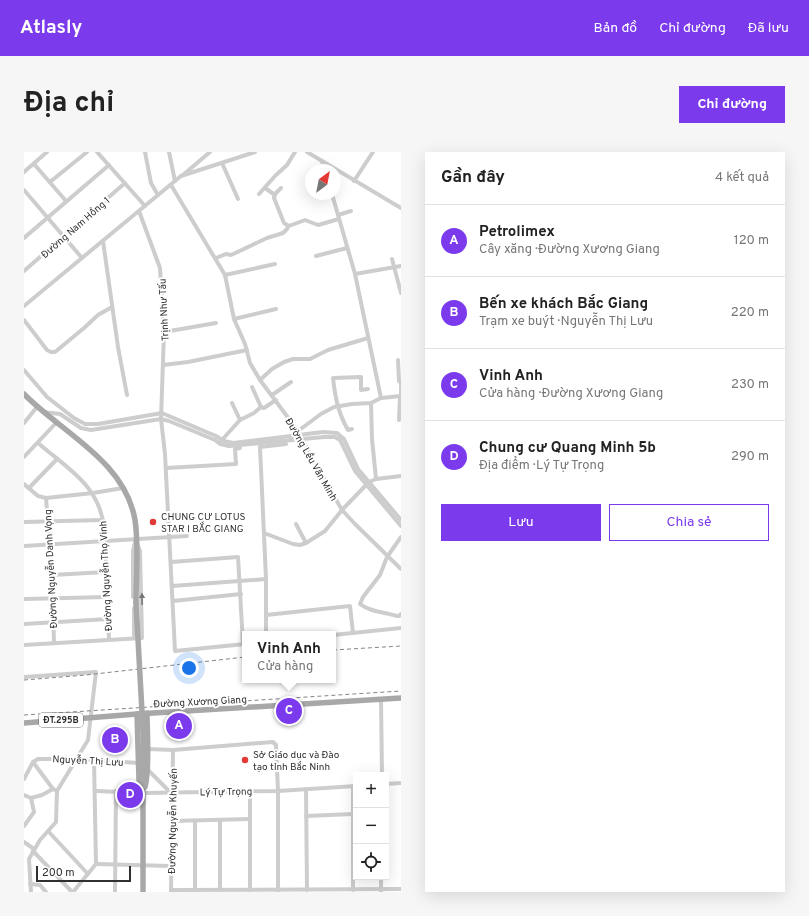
<!DOCTYPE html>
<html lang="vi">
<meta charset="utf-8">
<style>
body{margin:0;font-family:Overpass,sans-serif;background:#f6f6f6;color:#222}
.controls{position:absolute;right:12px;bottom:12px;display:grid;overflow:hidden;border-radius:0px;box-shadow:0 4px 16px #0002}
.controls button{width:36px;height:36px;display:grid;place-items:center;padding:0;border:0;border-bottom:1px solid #e0e0e0;background:#fff;color:#222;font:20px sans-serif}
.compass{position:absolute;left:281px;top:12px;width:36px;height:36px;border-radius:50%;background:#fff;box-shadow:0 4px 16px #0002;rotate:32deg}
.scale{position:absolute;left:12px;bottom:10px;width:95px;box-sizing:border-box;padding-left:4px;border:2px solid #303030;border-top:0;font-size:11px;line-height:14px;white-space:nowrap;color:#303030;-webkit-text-stroke:3px #fff;paint-order:stroke}
.you{position:absolute;left:165px;top:516px;width:14px;height:14px;margin:-10px;border:3px solid #fff;border-radius:50%;background:#1a73e8;box-shadow:0 0 0 6px #1a73e833}
.badge{display:grid;place-items:center;width:26px;height:26px;border-radius:50%;background:#7c3aed;color:#fff;font-size:13px;font-weight:700}
.pin{position:absolute;translate:-50% -50%;border:2px solid #fff;box-shadow:0 1px 4px #0006}
.popup{position:absolute;left:218px;top:479px;width:94px;height:52px;box-sizing:border-box;display:grid;place-content:center;border-radius:0px;background:#fff;filter:drop-shadow(0 1px 3px #0005);font-size:13px;white-space:nowrap;color:#767676}
.popup b{font-size:15px;color:#222}
.popup::after{content:'';position:absolute;left:50%;top:100%;margin-left:-8px;border:8px solid transparent;border-top-color:#fff}
.list{margin:0;padding:0;list-style:none}
h2{display:flex;justify-content:space-between;align-items:center;height:52px;margin:0;padding:0 16px;font-size:17px}
h2 small{font-size:13px;font-weight:400;color:#767676}
.list li{display:grid;grid-template-columns:26px 1fr auto;gap:12px;align-items:center;box-sizing:border-box;height:72px;padding:0 16px;border-top:1px solid #e0e0e0}
.list b{display:block;font-size:15px;white-space:nowrap}
.list p{margin:0;font-size:13px;white-space:nowrap;color:#767676}
.list em{font-size:13px;font-style:normal;color:#767676}
.actions{display:flex;gap:8px;padding:12px 16px}
.actions a{flex:1;padding:9px 0;border:1px solid #7c3aed;border-radius:0px;text-align:center;font-size:14px;color:#7c3aed}
.actions .main{background:#7c3aed;color:#fff}
.icon{flex:none;width:22px;height:22px;fill:none;stroke:currentColor;stroke-width:2;stroke-linecap:round;stroke-linejoin:round}
.map{position:relative;flex:none;width:377px;height:740px;overflow:hidden;border-radius:0px}
header{display:flex;align-items:center;gap:24px;box-sizing:border-box;height:56px;padding:0 20px;background:#7c3aed;color:#fff}
header strong{font-size:19px}
nav{display:flex;gap:22px;margin-inline-start:auto;font-size:14px}
.intro{display:flex;align-items:center;justify-content:space-between;box-sizing:border-box;height:96px;padding:0 24px}
h1{margin:0;font-size:28px}
.button{padding:10px 18px;border-radius:0px;background:#7c3aed;color:#fff;font-size:14px;font-weight:700}
main{display:flex;gap:24px;padding:0 24px}
aside{flex:1;background:#fff;border-radius:0px;box-shadow:0 4px 16px #0002}
.map>svg:first-child{display:block}
</style>
<header>
<strong>Atlasly</strong>
<nav><a>Bản đồ</a><a>Chỉ đường</a><a>Đã lưu</a></nav>
</header>
<div class="intro"><h1>Địa chỉ</h1><a class="button">Chỉ đường</a></div>
<main>
<div class="map">
<svg width="377" height="740" viewBox="0 0 377 740">
<rect width="100%" height="100%" fill="#fff"/>
<g fill="none" stroke-linecap="round" stroke-linejoin="round">
<g stroke="#cdcdcd" stroke-width="4">
<polyline points="73,0 121,54"/>
<polyline points="121,0 127,31 134,43"/>
<polyline points="145,0 151,29"/>
<polyline points="283,0 377,56"/>
<polyline points="298,9 301,18"/>
<polyline points="198,11 214,47"/>
<polyline points="10,12 42,49"/>
<polyline points="0,20 23,0"/>
<polyline points="159,23 186,0"/>
<polyline points="330,29 349,0"/>
<polyline points="26,30 63,0"/>
<polyline points="147,33 201,123 210,167 221,192 226,211 236,228 274,279 292,313 318,358 331,372 377,417"/>
<polyline points="241,36 251,43"/>
<polyline points="257,36 251,42 250,46 260,71 265,74 281,68 294,73 315,67"/>
<polyline points="0,38 58,106"/>
<polyline points="235,42 251,24 263,13 271,0"/>
<polyline points="308,42 331,122 357,246"/>
<polyline points="115,59 136,116 140,180 137,267 141,302 151,499 221,492"/>
<polyline points="314,63 327,59"/>
<polyline points="0,86 85,13"/>
<polyline points="79,89 94,195 103,243"/>
<polyline points="292,104 323,96"/>
<polyline points="192,106 202,102 207,103 243,86 259,81 263,77 264,74"/>
<polyline points="368,107 377,141"/>
<polyline points="0,119 101,31"/>
<polyline points="331,122 377,114"/>
<polyline points="201,123 251,112"/>
<polyline points="0,154 157,24 231,0"/>
<polyline points="210,167 252,157"/>
<polyline points="0,168 23,198 27,200 31,200 60,176 74,163 88,155"/>
<polyline points="140,180 192,171"/>
<polyline points="374,208 375,229 377,231"/>
<polyline points="139,213 164,210 223,198"/>
<polyline points="0,218 23,245 50,266 61,272 74,272 138,261 192,284 200,289 209,291 299,280 313,281 320,287 334,317 377,368"/>
<polyline points="236,228 248,217 260,210 269,207 286,207 304,198 344,186"/>
<polyline points="228,235 237,255"/>
<polyline points="248,243 267,230"/>
<polyline points="377,244 377,233"/>
<polyline points="208,251 216,268"/>
<polyline points="347,251 348,287 352,327"/>
<polyline points="19,260 36,262 57,276 67,278 137,267 145,269 191,288 196,292 205,294 300,285 311,285 316,288 331,319 377,374"/>
<polyline points="375,268 376,244"/>
<polyline points="0,271 13,255"/>
<path d="M328 277 324 278C314 261 311 244 309 226L337 225V238L344 237"/>
<polyline points="274,279 297,262 310,255 328,252 347,251 357,246 377,244"/>
<polyline points="197,289 216,268 230,261 237,255 240,256 252,248"/>
<path d="M14 291C43 316 75 333 80 375L85 487"/>
<polyline points="0,305 32,271"/>
<polyline points="142,316 212,312 211,297 216,296"/>
<polyline points="0,332 14,344 22,346 28,423 30,491"/>
<polyline points="5,336 33,307"/>
<polyline points="22,346 69,341 99,336"/>
<polyline points="0,370 79,368"/>
<polyline points="272,372 282,391"/>
<polyline points="240,381 269,392 276,393 282,391 301,379 318,358 345,330 352,327 377,324"/>
<path d="M377 385 363 405 356 423 339 445 336 452C346 460 360 460 373 464H375L377 462"/>
<polyline points="0,394 163,384"/>
<polyline points="147,410 214,405 219,492"/>
<polyline points="28,423 82,420"/>
<polyline points="242,427 236,295 262,292"/>
<polyline points="148,434 242,427 242,482"/>
<polyline points="109,445 109,399 111,390"/>
<polyline points="0,447 83,445"/>
<polyline points="149,449 217,442"/>
<polyline points="110,456 110,486"/>
<polyline points="242,463 326,454 329,481"/>
<polyline points="0,472 84,467"/>
<polyline points="309,483 377,476"/>
<polyline points="0,493 118,486 116,399 114,394"/>
<polyline points="0,525 72,520 64,588 33,639 32,670 16,688 5,707 7,740"/>
<polyline points="357,547 358,623"/>
<polyline points="123,597 149,598 249,590 252,593 254,639 254,740"/>
<polyline points="9,610 29,637 33,639"/>
<polyline points="123,617 146,640"/>
<polyline points="0,627 9,610 14,607 53,607 115,611"/>
<polyline points="362,632 377,631"/>
<polyline points="282,637 283,738"/>
<polyline points="72,639 119,641 254,639 332,634"/>
<polyline points="226,639 226,738"/>
<polyline points="0,643 7,646 10,660 0,674"/>
<polyline points="7,646 18,643 29,637"/>
<polyline points="282,664 329,662"/>
<polyline points="147,669 226,667"/>
<polyline points="24,679 64,722"/>
<polyline points="0,690 10,697"/>
<polyline points="9,699 48,740"/>
<polyline points="72,712 147,714"/>
<polyline points="6,732 16,733 22,740"/>
<polyline points="147,738 377,737"/>
<polyline points="171,738 171,669"/>
<polyline points="196,738 196,668"/>
<polyline points="329,738 329,634"/>
<polyline points="49,740 72,712 70,608"/>
<polyline points="91,740 92,639"/>
<polyline points="147,740 149,598"/>
<polyline points="357,740 357,725"/>
</g>
<g stroke="#a8a8a8" stroke-width="5.5">
<path d="M0 242C38 281 101 309 111 368 115 395 112 424 112 451"/>
<polyline points="113,562 115,628 117,635"/>
<polyline points="0,571 113,562 377,546"/>
<polyline points="119,578 119,740"/>
<path d="M121 635C126 616 123 582 123 561"/>
</g>
<g stroke="#858585" stroke-width="1" stroke-dasharray="4 3" stroke-linecap="butt">
<polyline points="309,498 377,494"/>
<polyline points="0,528 62,523 221,505"/>
<polyline points="0,563 377,539"/>
</g>
<polyline stroke="#a8a8a8" stroke-width="5.5" points="112,451 119,578"/>
</g>
<defs><path id="oneway-solid" d="M-6-.8H1V-3.2L6.5 0L1 3.2V.8H-6Z"/></defs>
<use fill="#777" href="#oneway-solid" transform="translate(118 447) rotate(-91)"/>
<g fill="#e13938" stroke="#fff" stroke-width="1.5">
<circle cx="129" cy="370" r="4"/>
<circle cx="221" cy="608" r="4"/>
</g>
<g text-anchor="middle" stroke-width="4" stroke-linejoin="round" paint-order="stroke">
<rect fill="#fff" stroke="#6e6e6e" stroke-width="1" x="15" y="561" width="44" height="14" rx="3"/>
<g font-size="9" font-weight="bold" fill="#303030">
<text x="37" y="571">ĐT.295B</text>
</g>
<g font-size="10" fill="#303030" stroke="#fff">
<text transform="translate(51 75) rotate(-41)" y="4">Đường Nam Hồng 1</text>
<text transform="translate(139 158) rotate(-93)" y="4">Trịnh Như Tấu</text>
<text transform="translate(288 307) rotate(60)" y="4">Đường Lều Văn Minh</text>
<text transform="translate(26 417) rotate(-93)" y="4">Đường Nguyễn Danh Vọng</text>
<text transform="translate(81 424) rotate(-93)" y="4">Đường Nguyễn Thọ Vinh</text>
<text transform="translate(176 549) rotate(-3)" y="4">Đường Xương Giang</text>
<text transform="translate(64 608) rotate(3)" y="4">Nguyễn Thị Lưu</text>
<text transform="translate(202 639) rotate(-1)" y="4">Lý Tự Trọng</text>
<text transform="translate(148 669) rotate(-89)" y="4">Đường Nguyễn Khuyến</text>
</g>
<g font-size="10" fill="#303030" stroke="#fff" text-anchor="start">
<text x="137" y="368">CHUNG CƯ LOTUS<tspan x="137" dy="12">STAR I BẮC GIANG</tspan></text>
<text x="229" y="606">Sở Giáo dục và Đào<tspan x="229" dy="12">tạo tỉnh Bắc Ninh</tspan></text>
</g>
</g>
</svg>
<div class="controls">
<button>+</button>
<button>−</button>
<button><svg class="icon" aria-label="locate" viewBox="0 0 24 24"><circle cx="12" cy="12" r="6"/><path d="M12 2v4M12 18v4M2 12h4M18 12h4"/></svg></button>
</div>
<svg class="compass" viewBox="-18 -18 36 36"><path d="M0-13l5 13h-10z" fill="#e53935"/><path d="M0 13l5-13h-10z" fill="#767676"/></svg>
<div class="scale">200 m</div>
<div class="you"></div>
<div class="pin badge" style="left:155px;top:574px">A</div>
<div class="pin badge" style="left:91px;top:588px">B</div>
<div class="pin badge" style="left:265px;top:559px">C</div>
<div class="popup"><b>Vinh Anh</b>Cửa hàng</div>
<div class="pin badge" style="left:106px;top:643px">D</div>
</div>
<aside>
<h2>Gần đây<small>4 kết quả</small></h2>
<ul class="list">
<li><span class="badge">A</span><div><b>Petrolimex</b><p>Cây xăng · Đường Xương Giang</p></div><em>120 m</em></li>
<li><span class="badge">B</span><div><b>Bến xe khách Bắc Giang</b><p>Trạm xe buýt · Nguyễn Thị Lưu</p></div><em>220 m</em></li>
<li><span class="badge">C</span><div><b>Vinh Anh</b><p>Cửa hàng · Đường Xương Giang</p></div><em>230 m</em></li>
<li><span class="badge">D</span><div><b>Chung cư Quang Minh 5b</b><p>Địa điểm · Lý Tự Trọng</p></div><em>290 m</em></li>
</ul>
<div class="actions"><a class="main">Lưu</a><a>Chia sẻ</a></div>
</aside>
</main>
